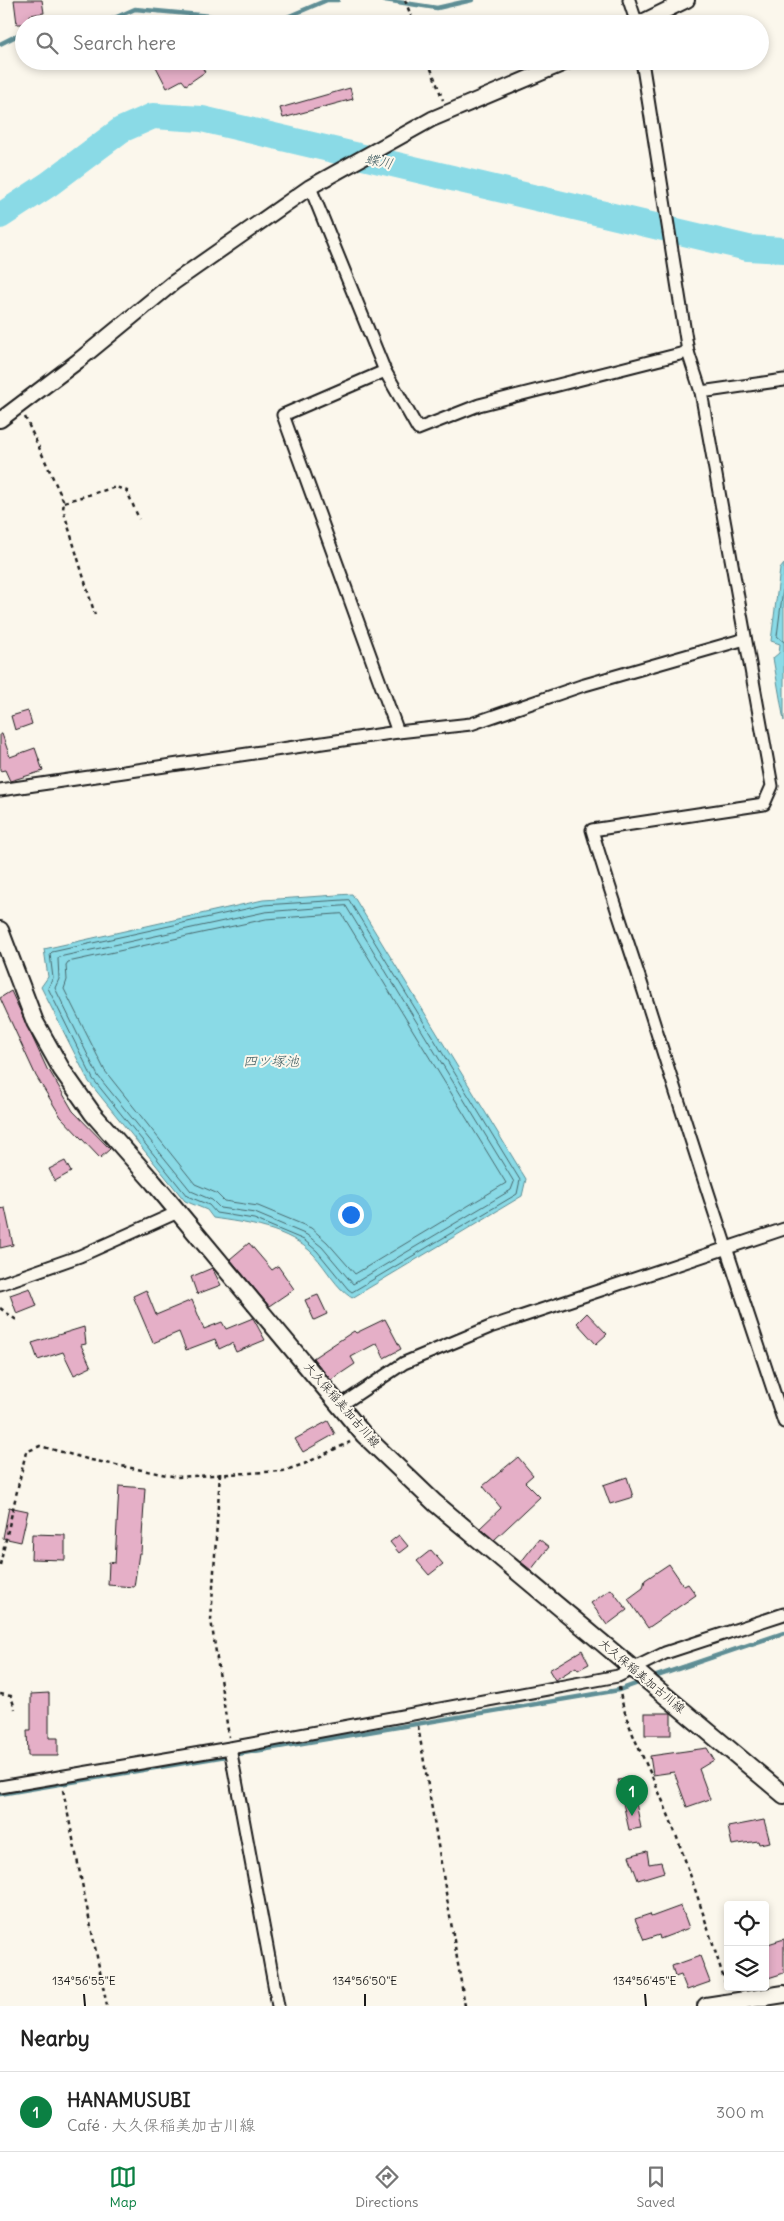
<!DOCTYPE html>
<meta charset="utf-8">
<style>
body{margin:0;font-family:Delius,"Klee One",sans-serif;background:#f2f2f2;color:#222}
.controls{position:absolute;right:15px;bottom:15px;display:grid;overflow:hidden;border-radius:5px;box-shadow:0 2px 8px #0003}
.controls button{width:45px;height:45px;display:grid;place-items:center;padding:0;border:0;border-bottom:1px solid #e0e0e0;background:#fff;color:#222;font:25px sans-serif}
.you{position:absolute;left:350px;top:1214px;width:18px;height:18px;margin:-12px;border:4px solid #fff;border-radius:50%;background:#1a73e8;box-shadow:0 0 0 8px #1a73e833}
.badge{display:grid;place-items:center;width:32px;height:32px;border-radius:50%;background:#0b8043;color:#fff;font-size:16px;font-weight:700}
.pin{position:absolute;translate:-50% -41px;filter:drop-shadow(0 1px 2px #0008)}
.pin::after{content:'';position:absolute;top:26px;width:18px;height:15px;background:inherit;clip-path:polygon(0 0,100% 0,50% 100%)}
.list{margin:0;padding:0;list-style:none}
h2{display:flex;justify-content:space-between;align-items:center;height:65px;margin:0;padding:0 20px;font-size:21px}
h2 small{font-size:16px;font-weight:400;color:#767676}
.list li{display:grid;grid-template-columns:32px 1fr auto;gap:15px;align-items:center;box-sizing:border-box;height:80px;padding:0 20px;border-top:1px solid #e0e0e0}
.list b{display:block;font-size:19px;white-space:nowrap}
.list p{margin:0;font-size:16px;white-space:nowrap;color:#767676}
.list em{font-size:16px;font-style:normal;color:#767676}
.icon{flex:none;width:28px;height:28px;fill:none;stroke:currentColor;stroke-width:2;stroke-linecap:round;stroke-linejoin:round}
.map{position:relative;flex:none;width:784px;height:2006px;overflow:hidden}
.search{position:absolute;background:#fff;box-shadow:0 2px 8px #0003;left:15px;right:15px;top:15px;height:55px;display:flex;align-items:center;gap:12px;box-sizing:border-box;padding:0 18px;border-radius:28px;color:#767676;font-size:19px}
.sheet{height:145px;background:#fff}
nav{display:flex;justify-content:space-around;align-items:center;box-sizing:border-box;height:70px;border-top:1px solid #e0e0e0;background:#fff;font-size:14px;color:#767676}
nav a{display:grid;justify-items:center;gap:2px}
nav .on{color:#0b8043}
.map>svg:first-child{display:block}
</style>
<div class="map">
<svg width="784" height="2006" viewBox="0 0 784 2006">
<rect width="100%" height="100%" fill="#fbf7ec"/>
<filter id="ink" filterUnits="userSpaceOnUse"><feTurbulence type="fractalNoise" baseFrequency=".02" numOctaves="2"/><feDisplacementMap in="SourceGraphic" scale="10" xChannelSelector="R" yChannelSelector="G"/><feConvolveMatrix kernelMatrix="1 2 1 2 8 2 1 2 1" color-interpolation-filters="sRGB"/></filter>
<g filter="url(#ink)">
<g fill="#8adae6" stroke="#5e8e95">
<polygon points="784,564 784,721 773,658 779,653 780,644 771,641 780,569"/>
<path d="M352 894 526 1179 522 1196 352 1298C336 1288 327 1269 314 1255 289 1228 246 1223 213 1218L207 1210 185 1201 89 1082 41 987 48 977 44 949 263 900Z"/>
</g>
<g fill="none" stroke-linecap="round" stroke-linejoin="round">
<g stroke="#48686d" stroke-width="1">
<polyline points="784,581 777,636 784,642"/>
<polygon points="349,900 520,1180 517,1194 352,1292 348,1289 317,1251 304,1240 254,1219 216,1213 209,1205 187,1196 93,1079 48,988 53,978 50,954 52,952 264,905"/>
<polygon points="346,906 514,1182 511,1190 353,1284 322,1247 307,1235 255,1213 220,1208 212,1200 191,1191 98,1076 55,988 59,979 58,959 59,957 265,912"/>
<polygon points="342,914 506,1183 355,1274 327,1242 311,1228 258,1206 224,1201 216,1193 195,1184 105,1071 64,989 67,980 66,965 68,962 266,919"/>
</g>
<g stroke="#5e8e95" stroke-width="4.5">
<polyline points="385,0 437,8 472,0"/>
<polyline points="101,24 135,9 210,16 259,24"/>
<polyline points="271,24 327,0 338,0"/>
<polyline points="0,44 24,32"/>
<polyline points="651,1678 784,1633"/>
<polyline points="0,1794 619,1690 641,1682"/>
</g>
<polyline stroke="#8adae6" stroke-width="26" points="0,216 49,184 121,130 153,116 202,119 748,248 784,250"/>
</g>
<g fill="#e5afc7" stroke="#1c1c1c">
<polygon points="14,0 42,0 44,13 30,15 30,24 17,24"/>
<polygon points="153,61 198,61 205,72 186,85 182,80 167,88"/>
<polygon points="350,88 353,99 283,118 280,108"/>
<polygon points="28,711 32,724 15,730 11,716"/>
<polygon points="0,734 2,734 10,757 35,748 43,771 10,781 5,770 0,771"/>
<polygon points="11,991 48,1071 49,1070 73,1111 110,1149 100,1158 61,1117 36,1076 0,998"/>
<polygon points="65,1161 71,1172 55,1181 49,1169"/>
<polygon points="5,1208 13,1245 0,1248 0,1209"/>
<polygon points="249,1243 272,1270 278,1266 294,1289 269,1306 230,1259"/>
<polygon points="212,1268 221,1285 197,1294 191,1277"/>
<polygon points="30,1288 37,1306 17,1314 10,1295"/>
<polygon points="146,1290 156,1315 192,1300 204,1329 222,1322 226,1329 253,1318 265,1340 236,1352 232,1343 219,1349 215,1339 186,1350 179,1332 153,1343 133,1296"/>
<polygon points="318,1295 327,1314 314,1320 305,1300"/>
<polygon points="587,1313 607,1334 596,1344 577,1323"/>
<polygon points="385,1319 401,1349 384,1358 377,1343 351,1357 355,1364 331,1380 313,1358 354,1331 356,1333"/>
<polygon points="84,1327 86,1344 81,1345 91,1367 74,1375 63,1352 38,1360 32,1343"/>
<polygon points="328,1421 335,1434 303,1452 295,1439"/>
<polygon points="518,1457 533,1475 525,1482 540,1497 494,1540 480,1528 501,1508 483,1486"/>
<polygon points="627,1477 633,1497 610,1504 603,1485"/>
<polygon points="119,1486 145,1488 141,1553 139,1553 134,1587 108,1585 109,1562 115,1563"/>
<polygon points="9,1507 28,1511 21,1542 3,1538"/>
<polygon points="32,1534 65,1535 65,1560 31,1559"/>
<polygon points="399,1535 408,1546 399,1553 390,1542"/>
<polygon points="539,1539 549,1547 531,1570 521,1562"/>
<polygon points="431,1550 443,1564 429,1575 417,1561"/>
<polygon points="669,1564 684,1586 688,1584 696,1595 648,1628 628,1599 643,1588 645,1580"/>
<polygon points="611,1589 627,1610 607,1625 591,1603"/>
<polygon points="582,1650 589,1664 578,1670 576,1667 555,1680 549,1670"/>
<polygon points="49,1693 49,1738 58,1738 58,1756 28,1756 27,1730 31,1730 31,1694"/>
<rect x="645" y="1713" width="26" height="22"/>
<polygon points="707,1748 714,1760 699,1769 710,1799 687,1807 674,1772 653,1775 650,1756"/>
<polygon points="631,1778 641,1828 629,1830 618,1780"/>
<polygon points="764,1820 770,1842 759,1844 758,1841 732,1845 728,1827"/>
<polygon points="647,1851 649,1864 661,1862 664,1872 638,1880 629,1856"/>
<polygon points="681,1906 689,1928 660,1939 659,1935 644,1940 635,1919 650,1914 651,1917"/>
<polygon points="784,1939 784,1973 765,1979 765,1945"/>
<polygon points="700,1956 710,1982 687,1990 681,1975 675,1977 672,1966"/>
</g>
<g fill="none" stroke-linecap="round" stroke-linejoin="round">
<defs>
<g id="minor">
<polyline points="629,0 637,24"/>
<path d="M642 61 688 352 701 392 772 786 764 804 592 830C608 885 627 939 645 995 690 1138 736 1280 784 1422"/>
<polyline points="310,187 385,371 418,429 479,405 688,352"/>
<polyline points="385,371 283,415 398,732"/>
<polyline points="701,392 784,380"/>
<polyline points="0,790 398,732 471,724 581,686 745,639"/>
<polyline points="0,1284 80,1256 178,1212"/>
<polyline points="341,1405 404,1363 490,1327 784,1229"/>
<polyline points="230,1748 278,2006"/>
<polyline points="0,1787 230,1748 618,1676 665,1653 784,1614"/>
</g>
<g id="tertiary">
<polyline points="638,24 687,0"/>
<polyline points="0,420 78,361 173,283 310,187 432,119 569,61"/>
</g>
<g id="secondary">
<polyline points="0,930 35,1022 62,1070 93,1114 154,1183 364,1435 435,1503 784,1795"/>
<polyline points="706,2006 784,1994"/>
</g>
</defs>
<use href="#minor" stroke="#1c1c1c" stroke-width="15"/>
<use href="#tertiary" stroke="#1c1c1c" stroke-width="18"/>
<use href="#secondary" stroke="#1c1c1c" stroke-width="20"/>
<g stroke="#1c1c1c" stroke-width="2.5" stroke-dasharray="4 4" stroke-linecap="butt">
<polyline points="405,0 414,24"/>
<polyline points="428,61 443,100"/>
<polyline points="25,417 64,502 63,509 95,615"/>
<polyline points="64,502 116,487 127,491 139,519"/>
<polyline points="0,1308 19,1322"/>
<polyline points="220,1473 211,1620 229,1737"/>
<polyline points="0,1565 26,1452 40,1446 91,1460 177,1477 283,1471 304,1464 350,1442"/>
<path d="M619 1687C625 1726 646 1761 661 1797 687 1859 706 1924 727 1988"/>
<polyline points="0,1694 11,1696 15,1709"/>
<polyline points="418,1726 465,2006"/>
<polyline points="63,1790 107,2006"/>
</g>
<use href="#minor" stroke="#fbf7ec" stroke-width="11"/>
<use href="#tertiary" stroke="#fbf7ec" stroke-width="14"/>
<use href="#secondary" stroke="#fbf7ec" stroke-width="16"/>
</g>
</g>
<path fill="none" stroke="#1c1c1c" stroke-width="2" d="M84 1994 85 2006M365 1994V2006M645 1994 646 2006"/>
<g text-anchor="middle" stroke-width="4" stroke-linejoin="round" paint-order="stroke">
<g font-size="12" fill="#1c1c1c" stroke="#fbf7ec">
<text transform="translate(342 1405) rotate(49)" y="4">大久保稲美加古川線</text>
<text transform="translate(642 1676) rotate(40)" y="4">大久保稲美加古川線</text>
</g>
<g font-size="14" font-style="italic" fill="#425e63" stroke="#fbf7ec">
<text transform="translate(379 161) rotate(13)" y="5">蝶川</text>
<text x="271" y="1066">四ツ塚池</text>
</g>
</g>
<g font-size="12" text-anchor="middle" fill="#1c1c1c" stroke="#fbf7ec" stroke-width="4" stroke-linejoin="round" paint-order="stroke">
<text x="84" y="1985">134°56'55"E</text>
<text x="365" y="1985">134°56'50"E</text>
<text x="645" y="1985">134°56'45"E</text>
</g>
</svg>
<div class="controls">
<button><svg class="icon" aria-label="locate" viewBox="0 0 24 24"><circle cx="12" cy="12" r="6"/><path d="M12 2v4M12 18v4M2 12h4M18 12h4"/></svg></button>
<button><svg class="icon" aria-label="layers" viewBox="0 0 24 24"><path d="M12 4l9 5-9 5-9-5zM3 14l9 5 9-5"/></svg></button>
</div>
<div class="you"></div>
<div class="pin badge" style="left:632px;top:1816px">1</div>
<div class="search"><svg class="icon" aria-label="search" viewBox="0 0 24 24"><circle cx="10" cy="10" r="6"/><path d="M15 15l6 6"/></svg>Search here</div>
</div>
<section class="sheet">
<h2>Nearby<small></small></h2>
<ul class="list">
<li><span class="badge">1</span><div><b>HANAMUSUBI</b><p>Café · 大久保稲美加古川線</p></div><em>300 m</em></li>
</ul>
</section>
<nav>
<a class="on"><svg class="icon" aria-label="map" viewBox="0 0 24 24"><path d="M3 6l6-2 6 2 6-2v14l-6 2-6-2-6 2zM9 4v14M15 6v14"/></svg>Map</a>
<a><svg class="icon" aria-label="directions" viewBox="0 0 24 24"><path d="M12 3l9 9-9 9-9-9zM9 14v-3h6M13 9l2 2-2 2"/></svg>Directions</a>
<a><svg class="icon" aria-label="saved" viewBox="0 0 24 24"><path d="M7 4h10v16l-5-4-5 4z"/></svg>Saved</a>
</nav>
